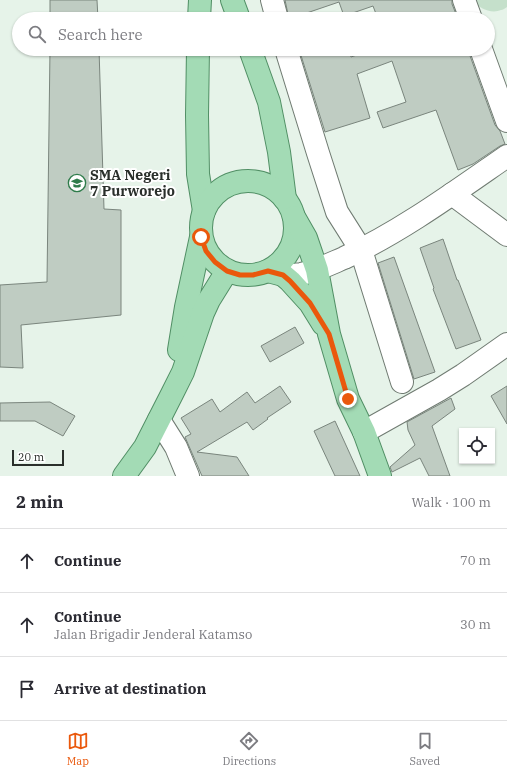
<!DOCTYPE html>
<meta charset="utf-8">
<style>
body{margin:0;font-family:"IBM Plex Serif",serif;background:#f7f7f7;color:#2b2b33}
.controls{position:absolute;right:12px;bottom:12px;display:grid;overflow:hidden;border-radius:0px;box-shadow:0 1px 3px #0004}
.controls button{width:36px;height:36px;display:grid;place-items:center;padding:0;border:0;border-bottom:1px solid #e1e1e2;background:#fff;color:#2b2b33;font:20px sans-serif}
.scale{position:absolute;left:12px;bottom:10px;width:52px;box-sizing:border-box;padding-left:4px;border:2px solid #2a2f2b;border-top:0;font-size:11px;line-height:14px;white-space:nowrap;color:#2a2f2b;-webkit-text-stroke:3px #fff;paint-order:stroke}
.stop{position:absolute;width:12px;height:12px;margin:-9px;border:3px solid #ea580c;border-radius:50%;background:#fff}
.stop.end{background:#ea580c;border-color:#fff;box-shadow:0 1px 4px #0008}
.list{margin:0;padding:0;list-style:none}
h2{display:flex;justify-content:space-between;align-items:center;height:52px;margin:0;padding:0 16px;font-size:17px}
h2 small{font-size:13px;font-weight:400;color:#7c7c81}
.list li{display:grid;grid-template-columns:26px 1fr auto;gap:12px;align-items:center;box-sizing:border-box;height:64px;padding:0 16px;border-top:1px solid #e1e1e2}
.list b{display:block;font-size:15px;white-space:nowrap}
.list p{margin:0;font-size:13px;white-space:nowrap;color:#7c7c81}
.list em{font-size:13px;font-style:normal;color:#7c7c81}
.icon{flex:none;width:22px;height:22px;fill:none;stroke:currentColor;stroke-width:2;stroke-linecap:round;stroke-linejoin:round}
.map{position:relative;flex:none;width:507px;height:476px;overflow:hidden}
.search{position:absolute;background:#fff;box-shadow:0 1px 3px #0004;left:12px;right:12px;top:12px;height:44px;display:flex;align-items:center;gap:10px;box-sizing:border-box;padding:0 14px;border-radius:22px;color:#7c7c81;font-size:15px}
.sheet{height:244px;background:#fff}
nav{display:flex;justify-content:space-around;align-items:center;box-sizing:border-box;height:56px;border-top:1px solid #e1e1e2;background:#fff;font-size:11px;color:#7c7c81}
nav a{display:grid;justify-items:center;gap:2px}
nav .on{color:#ea580c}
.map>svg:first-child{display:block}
</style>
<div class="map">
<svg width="507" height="476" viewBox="0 0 507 476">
<rect width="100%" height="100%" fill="#e6f3e9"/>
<path fill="#c5e0cb" d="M474 0H507V7C505 8 503 10 501 10 492 14 478 9 474 0Z"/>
<g fill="#bfccc2" stroke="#7a857d">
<polygon points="50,0 97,0 98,19 50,19"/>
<polygon points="285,0 452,0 452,4 458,19 378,19 373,6 344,16 339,2 289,19"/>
<polygon points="50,49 99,49 104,209 121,210 121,315 21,325 23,368 0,367 0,285 47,282"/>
<polygon points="299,49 349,49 351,57 374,49 469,49 469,53 495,125 500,131 505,144 500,146 473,164 458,170 436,110 383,128 377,112 406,102 392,61 357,74 370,118 325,132"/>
<polygon points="443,239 457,280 458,280 481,340 456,349 433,289 434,288 420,248"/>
<polygon points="394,257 435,372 414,379 378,263"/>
<polygon points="295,327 304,343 270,362 261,346"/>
<polygon points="280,386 291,402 267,418 268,419 253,430 247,422 197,452 237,457 249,476 202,476 185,437 191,434 181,418 212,399 220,412 247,392 255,403"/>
<polygon points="507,386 507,424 491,396"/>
<polygon points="451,398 455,409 432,426 450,476 429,476 420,458 392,472 390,467 415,445 408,430 407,422"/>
<polygon points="50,402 75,416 63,436 35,421 0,421 0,403"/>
<polygon points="335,421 360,476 335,476 314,431"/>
</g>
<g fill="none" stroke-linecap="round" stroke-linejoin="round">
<defs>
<g id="minor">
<polyline points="272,0 277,19"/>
<polyline points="464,0 471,19"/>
<polyline points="286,49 318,153 337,212 361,250 402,382"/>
<polyline points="481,49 507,121"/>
<polyline points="452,194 507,235"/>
<path d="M283 275C289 275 295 275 301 274 316 271 330 264 344 258 402 231 455 192 507 156"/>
<polyline points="159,420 176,447 188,476"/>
<polyline points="364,432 439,390 463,375 507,344"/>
</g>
<g id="major">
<polyline points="232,0 239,19"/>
<polyline points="199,19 200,0"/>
<polyline points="198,49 197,115 198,174 204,211"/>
<polyline points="250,49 269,102 279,152 285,199"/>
<circle cx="248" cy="228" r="47"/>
<polyline points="294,217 306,238 317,270 329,334 348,399 364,432 380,476"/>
<polyline points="268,271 283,275 290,281 310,303 323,324"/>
<polyline points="179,350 186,307 201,237"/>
<polyline points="124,476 145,447 172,394 183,372 203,313 209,300 227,271"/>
</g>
</defs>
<use href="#minor" stroke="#707b72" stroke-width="24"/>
<use href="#major" stroke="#518f65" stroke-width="24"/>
<use href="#minor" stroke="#fff" stroke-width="22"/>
<use href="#major" stroke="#a3dbb5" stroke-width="22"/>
</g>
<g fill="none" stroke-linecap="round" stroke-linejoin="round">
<polyline stroke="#ea580c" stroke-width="5" points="201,237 206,251 215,262 227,271 240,275 253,275 268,271 283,275 290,281 310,303 329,334 348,399"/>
</g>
<defs>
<symbol id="school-ring" viewBox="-11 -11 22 22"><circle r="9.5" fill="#fff" stroke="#2f7c4b" stroke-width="1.5"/><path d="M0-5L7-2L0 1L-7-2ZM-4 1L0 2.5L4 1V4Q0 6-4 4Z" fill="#2f7c4b"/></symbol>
</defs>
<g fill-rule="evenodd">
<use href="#school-ring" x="67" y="173" width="20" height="20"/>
</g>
<g text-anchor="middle" stroke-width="4" stroke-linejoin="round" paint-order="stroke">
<g font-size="14" font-weight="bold" fill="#2a2f2b" stroke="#fff" text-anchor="start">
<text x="90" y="180">SMA Negeri<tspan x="90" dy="16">7 Purworejo</tspan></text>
</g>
</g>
</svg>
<div class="controls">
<button><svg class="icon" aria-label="locate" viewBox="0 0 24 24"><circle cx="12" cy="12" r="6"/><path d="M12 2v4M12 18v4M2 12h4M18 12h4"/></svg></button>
</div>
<div class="scale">20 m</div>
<div class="stop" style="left:201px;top:237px"></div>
<div class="stop end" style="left:348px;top:399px"></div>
<div class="search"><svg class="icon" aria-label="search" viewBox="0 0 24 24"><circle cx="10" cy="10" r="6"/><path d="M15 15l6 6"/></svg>Search here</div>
</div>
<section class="sheet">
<h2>2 min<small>Walk · 100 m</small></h2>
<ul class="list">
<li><svg class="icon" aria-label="ahead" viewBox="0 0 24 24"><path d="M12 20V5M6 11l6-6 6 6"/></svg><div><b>Continue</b></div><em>70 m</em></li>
<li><svg class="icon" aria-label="ahead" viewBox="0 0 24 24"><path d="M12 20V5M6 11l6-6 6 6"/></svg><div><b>Continue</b><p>Jalan Brigadir Jenderal Katamso</p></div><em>30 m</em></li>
<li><svg class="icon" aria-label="arrive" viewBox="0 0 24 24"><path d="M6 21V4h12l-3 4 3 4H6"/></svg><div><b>Arrive at destination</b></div></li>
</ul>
</section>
<nav>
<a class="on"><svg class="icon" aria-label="map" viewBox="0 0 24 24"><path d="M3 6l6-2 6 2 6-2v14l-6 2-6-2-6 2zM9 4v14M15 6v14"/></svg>Map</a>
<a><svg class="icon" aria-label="directions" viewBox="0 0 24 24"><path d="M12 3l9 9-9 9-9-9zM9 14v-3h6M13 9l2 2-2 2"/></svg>Directions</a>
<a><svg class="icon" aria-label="saved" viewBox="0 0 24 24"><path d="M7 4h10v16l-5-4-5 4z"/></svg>Saved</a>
</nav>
